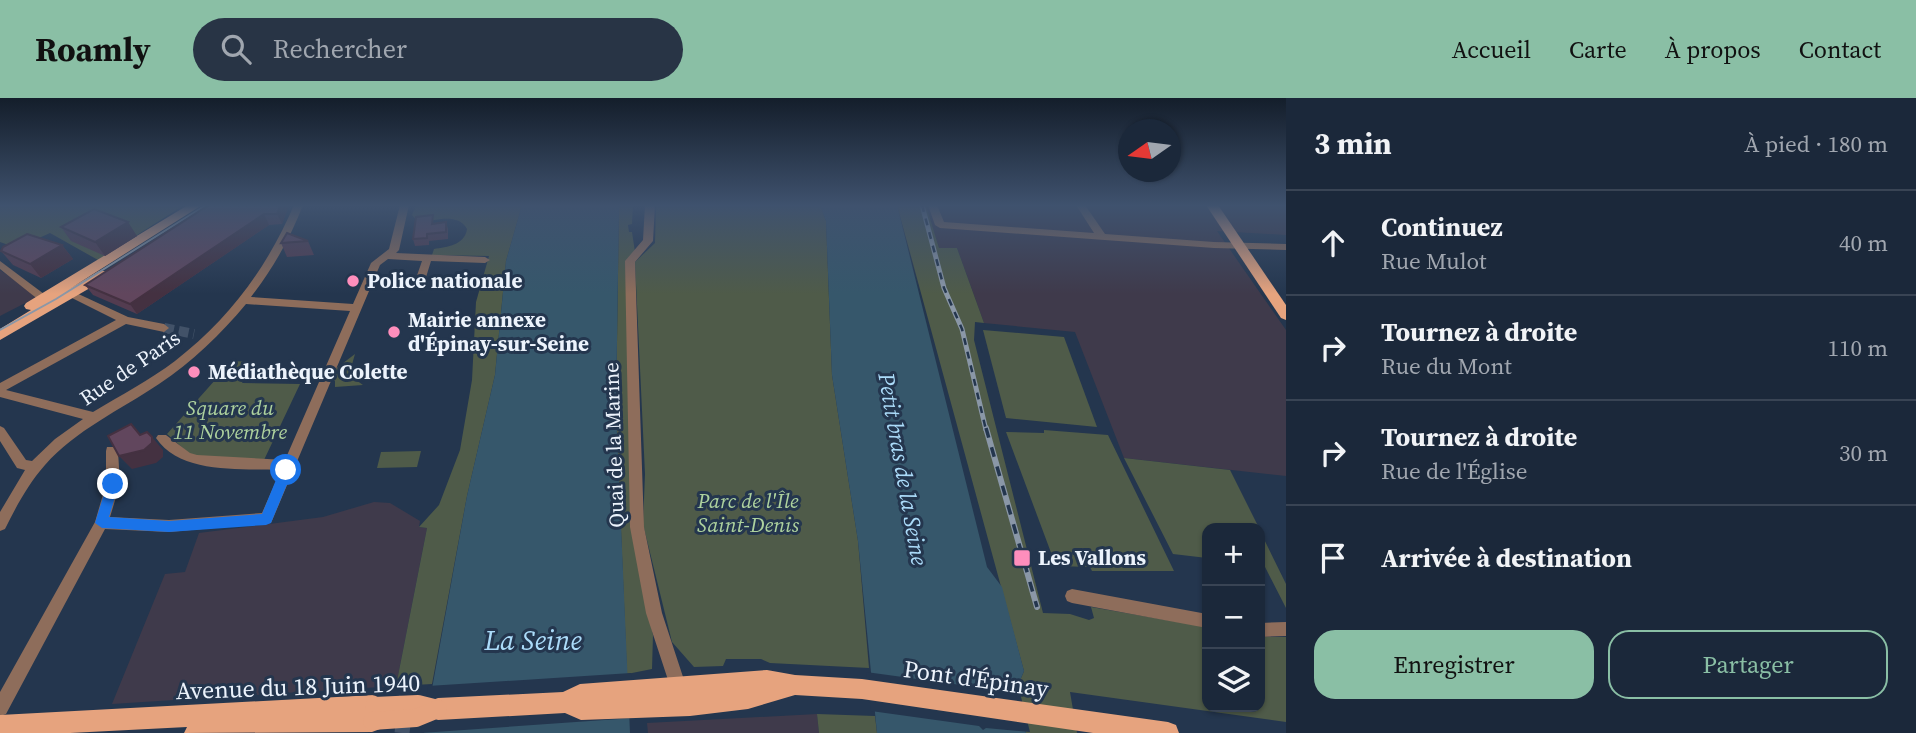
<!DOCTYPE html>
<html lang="fr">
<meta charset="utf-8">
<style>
body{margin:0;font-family:"Source Serif 4",serif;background:#283445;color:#f1f3f6}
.controls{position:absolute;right:21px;bottom:21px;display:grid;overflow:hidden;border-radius:14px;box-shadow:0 2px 5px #0004}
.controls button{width:63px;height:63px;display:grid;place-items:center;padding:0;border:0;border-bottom:2px solid #394454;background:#1b283a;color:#f1f3f6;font:35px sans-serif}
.compass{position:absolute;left:1118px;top:21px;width:63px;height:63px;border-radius:50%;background:#1b283a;box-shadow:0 2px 5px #0004;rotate:256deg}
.stop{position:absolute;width:21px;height:21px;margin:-16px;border:5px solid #1a73e8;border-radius:50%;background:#fff}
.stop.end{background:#1a73e8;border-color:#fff;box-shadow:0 2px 7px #0008}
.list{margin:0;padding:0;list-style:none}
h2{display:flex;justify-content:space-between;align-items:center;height:91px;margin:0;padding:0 28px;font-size:30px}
h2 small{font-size:23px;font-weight:400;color:#a0a6af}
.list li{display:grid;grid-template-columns:46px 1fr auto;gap:21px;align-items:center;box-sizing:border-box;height:105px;padding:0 28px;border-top:2px solid #394454}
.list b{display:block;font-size:26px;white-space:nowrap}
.list p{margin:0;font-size:23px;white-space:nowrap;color:#a0a6af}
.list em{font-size:23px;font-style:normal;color:#a0a6af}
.actions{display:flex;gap:14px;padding:21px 28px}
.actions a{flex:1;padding:16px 0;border:2px solid #8abfa5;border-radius:21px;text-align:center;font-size:24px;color:#8abfa5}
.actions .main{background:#8abfa5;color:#111}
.icon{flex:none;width:38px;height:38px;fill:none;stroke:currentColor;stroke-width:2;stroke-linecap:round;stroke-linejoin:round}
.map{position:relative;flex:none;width:1286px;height:635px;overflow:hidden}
header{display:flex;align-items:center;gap:42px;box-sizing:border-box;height:98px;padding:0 35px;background:#8abfa5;color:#111}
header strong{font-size:33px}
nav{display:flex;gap:38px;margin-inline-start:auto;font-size:24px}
.search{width:490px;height:63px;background:#283445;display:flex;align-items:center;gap:18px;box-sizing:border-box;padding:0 24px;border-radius:38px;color:#a0a6af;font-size:26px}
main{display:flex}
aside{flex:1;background:#1b283a}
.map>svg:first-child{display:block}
</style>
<header>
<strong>Roamly</strong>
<div class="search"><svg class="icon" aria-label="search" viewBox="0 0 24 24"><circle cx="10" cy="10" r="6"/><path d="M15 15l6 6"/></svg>Rechercher</div>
<nav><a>Accueil</a><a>Carte</a><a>À propos</a><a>Contact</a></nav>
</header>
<main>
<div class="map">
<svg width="1286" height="635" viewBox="0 0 1286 635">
<rect width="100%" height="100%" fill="#24364e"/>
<g fill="#3f3a4b">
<polygon points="926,107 1286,107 1286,137 1217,133 1286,232 1286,378 1124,360 1075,234 984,225 957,150 939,150"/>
<polygon points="0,172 29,192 35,200 0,218"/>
<polygon points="374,404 390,405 420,423 419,429 427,430 396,588 112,606 165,476 185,474 199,435 323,419"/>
<polygon points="817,616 819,635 648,635 647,625"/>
</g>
<g fill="#4f5b49">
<polygon points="0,107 184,107 98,162 50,135 17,150 0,144"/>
<path d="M416 107H522L506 163 495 277 467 398 432 586 396 588 427 430 419 429 439 407 460 352 472 282 476 204 489 158 432 157 434 151C447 149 465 147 467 131 458 114 435 123 418 124L412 117Z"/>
<polygon points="619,107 633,107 632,126 628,127 629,134 632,134 635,154 640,474 653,537 652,571 627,576 616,312"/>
<polygon points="656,107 820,107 826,123 832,277 858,443 869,570 770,565 761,561 726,561 723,568 694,569 672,544 643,426 645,376 635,164 655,145"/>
<polygon points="897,107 926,107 939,150 957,150 984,225 975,224 974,242 1043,515 1070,516 1089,522 1094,520 1091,509 1207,529 1207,609 1260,609 1260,539 1286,539 1286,624 1070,594 1077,635 1026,635 1016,592 1024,573"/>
<polygon points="983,232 1064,239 1097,329 1006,320"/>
<polygon points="355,256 349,277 363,287 335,289 335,283 330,283 334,272"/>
<polygon points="232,263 253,264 242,285 300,286 264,362 192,358 167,336"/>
<polygon points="1044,332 1108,337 1174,473 1092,473 1090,469 1056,468 1006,334 1044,335"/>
<polygon points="421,353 417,369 377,370 381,354"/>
<polygon points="1124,360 1230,372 1259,430 1207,430 1207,460 1173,456"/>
<polygon points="1260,433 1286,486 1286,510 1264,467 1260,466"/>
<polygon points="817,616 875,618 877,635 819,635"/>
</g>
<g fill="#36576b">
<polygon points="522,107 619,107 616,312 630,635 424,635 467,398 495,277 506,163"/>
<polygon points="820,107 897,107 987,469 1002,489 1024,573 1016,592 1026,635 877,635 858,443 832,277 826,123"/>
</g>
<g fill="#24364e">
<polygon points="866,574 1020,595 1030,634 986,630 983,632 979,628 871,613"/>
<polygon points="631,575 633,620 421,635 428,588"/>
</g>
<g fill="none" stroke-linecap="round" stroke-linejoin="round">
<polyline stroke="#425268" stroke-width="10" stroke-dasharray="10 5" stroke-linecap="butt" points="164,230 194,236"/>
<polyline stroke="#425268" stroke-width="15" stroke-dasharray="15 7" stroke-linecap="butt" points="402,635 407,592"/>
<g fill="#8e6d5b" fill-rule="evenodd">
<path d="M294 107H303C290 141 273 170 251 199L353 206 371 165 389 151 400 107H409L399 152 396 155 485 159 490 162 485 165 431 163 423 189 418 192 413 189 422 163 388 161 380 167 271 425 169 434 105 431 6 616 0 618V594L95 424 106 386V353L107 349H117L118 353 120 386 110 419 169 422 262 415 281 372C240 370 181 377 156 340L158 337H166L190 355 197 357 285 362 350 213 246 206C221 236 192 264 159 286 120 312 76 332 45 367 28 386 16 409 5 431L0 433V414L25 372 17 370 0 343V328L4 330 26 362 32 363 55 341 83 321 0 299V285L116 222 68 198 67 196 68 194 72 193 128 219 164 226 169 230 164 234 126 226 6 292 93 314C121 297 150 282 175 263 229 221 267 170 294 107Z"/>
<polygon points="645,107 655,107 653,143 635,164 644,429 662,515 686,588 684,594 678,596 672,594 670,588 646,515 630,429 625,163 643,142"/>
<polygon points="928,107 937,107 944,124 1094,135 1076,107 1085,107 1105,136 1214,144 1286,146 1286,152 1214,150 940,130 935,127"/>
<polygon points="0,163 48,199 49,201 48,203 40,203 0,171"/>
<polygon points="1072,491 1207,516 1207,530 1072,505 1067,503 1065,498 1067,493"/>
<polygon points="1286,524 1286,538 1260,539 1260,525"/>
</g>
<g fill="#e6a37e" fill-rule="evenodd">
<polygon points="188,107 202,107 71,190 99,173 109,173 109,179 0,242 0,231 31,212 26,211 24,208 26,205"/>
<polygon points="1206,107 1218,107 1286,207 1286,222 1281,220"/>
<polygon points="767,572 795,577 862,581 1168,624 1176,627 1179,635 1093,635 862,601 795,597 748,611 690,618 581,622 565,615 438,622 430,619 427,611 430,603 438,600 563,594 580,586"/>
<polygon points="374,597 381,601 385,608 380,616 383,623 380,631 372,634 184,635 187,629 70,635 0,635 0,617"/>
</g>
<polyline stroke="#8a97a7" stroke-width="2" points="0,232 56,201 206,107"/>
<defs>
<polyline id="rail-far1" points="922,107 944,190 962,231 986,332"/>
<polyline id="rail" points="986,330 1037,509"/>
</defs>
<use href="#rail-far1" stroke="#8a97a7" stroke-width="5"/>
<use href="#rail" stroke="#8a97a7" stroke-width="6"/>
<use href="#rail-far1" stroke="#24364e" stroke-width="2.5" stroke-dasharray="7" stroke-linecap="butt"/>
<use href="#rail" stroke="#24364e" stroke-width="3.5" stroke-dasharray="10" stroke-linecap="butt"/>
<g stroke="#e6a37e" stroke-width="18">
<polyline points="374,608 418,606 438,611"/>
<polyline points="372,623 416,620 438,611"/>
</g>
</g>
<g fill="#533c50">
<polygon points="209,107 289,107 282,126 269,127 137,216 93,197 85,187"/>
<polygon points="446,124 448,131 448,141 429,143 429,147 415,148 413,141 435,125"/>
<polygon points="61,129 137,138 105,158 71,143"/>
<polygon points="308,143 314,157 287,159 281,145"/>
<polygon points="62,147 73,161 41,180 13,167 1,153"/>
</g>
<g fill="#443141">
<polygon points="280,107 289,107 282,126 277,116"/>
<polygon points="264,116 269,127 137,216 130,206"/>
<polygon points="128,124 137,138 105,158 95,144"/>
<polygon points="62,147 73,161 41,180 30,166"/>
<polygon points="131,326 143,339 152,339 163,352 163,359 156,365 132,371 119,358"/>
</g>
<g fill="#61465d" stroke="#443141" stroke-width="2">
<polygon points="209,107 280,107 277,116 264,116 130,206 85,187"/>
<polygon points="94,111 128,124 95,144 61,129"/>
<polygon points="433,117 432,126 446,124 446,134 427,136 427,140 413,141 416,119"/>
<polygon points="287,135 308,143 281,145"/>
<polygon points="27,136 62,147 30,166 1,153 3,149"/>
<polygon points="131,326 140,337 147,334 152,339 152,345 144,352 119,358 108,338"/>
</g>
<linearGradient id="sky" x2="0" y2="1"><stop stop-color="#141e2b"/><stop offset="0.55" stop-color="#3f526e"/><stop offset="1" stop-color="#3f526e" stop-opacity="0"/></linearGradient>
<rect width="1286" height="196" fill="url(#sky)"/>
<polygon fill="#1a73e8" points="286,367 293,372 271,425 266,427 169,434 102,430 95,425 107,386 113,381 119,386 109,419 169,423 262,416 280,372"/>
<g fill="#fe8ebc" stroke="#24364e" stroke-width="2.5">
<circle cx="353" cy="183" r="7"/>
<circle cx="394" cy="234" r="7"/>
<circle cx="194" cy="274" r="7"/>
<rect x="1013" y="451" width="18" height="18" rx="3.5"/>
</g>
<g text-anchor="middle" stroke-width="6" stroke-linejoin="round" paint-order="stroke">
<g font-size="21" font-weight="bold" fill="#ecf3fc" stroke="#24364e" text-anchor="start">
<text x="367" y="190">Police nationale</text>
<text x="408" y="229">Mairie annexe<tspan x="408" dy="24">d'Épinay-sur-Seine</tspan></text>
<text x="208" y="281">Médiathèque Colette</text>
<text x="1038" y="467">Les Vallons</text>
</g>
<g font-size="21" fill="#ecf3fc" stroke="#24364e">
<text transform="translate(130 270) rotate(-34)" y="7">Rue de Paris</text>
<text transform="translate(614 347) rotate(-92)" y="7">Quai de la Marine</text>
</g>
<g font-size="21" font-style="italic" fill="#aed29e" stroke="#24364e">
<text x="230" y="317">Square du<tspan x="230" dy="24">11 Novembre</tspan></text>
<text x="748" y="410">Parc de l'Île<tspan x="748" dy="24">Saint-Denis</tspan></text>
</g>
<g font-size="23" font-style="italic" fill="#abdbf9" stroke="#24364e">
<text transform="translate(903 371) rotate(80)" y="8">Petit bras de la Seine</text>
</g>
<g font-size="24" fill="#ecf3fc" stroke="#24364e">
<text transform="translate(976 581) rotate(8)" y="8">Pont d'Épinay</text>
<text transform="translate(298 589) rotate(-2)" y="8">Avenue du 18 Juin 1940</text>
</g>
<g font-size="28" font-style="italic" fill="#abdbf9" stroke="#24364e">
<text x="533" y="552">La Seine</text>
</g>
</g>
</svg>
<div class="controls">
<button>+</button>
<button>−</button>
<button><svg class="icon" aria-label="layers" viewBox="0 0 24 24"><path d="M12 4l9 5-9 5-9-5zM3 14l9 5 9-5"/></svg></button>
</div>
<svg class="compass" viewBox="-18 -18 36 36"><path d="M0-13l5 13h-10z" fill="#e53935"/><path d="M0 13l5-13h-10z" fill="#a0a6af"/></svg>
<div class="stop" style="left:286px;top:372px"></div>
<div class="stop end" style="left:113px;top:386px"></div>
</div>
<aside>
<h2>3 min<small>À pied · 180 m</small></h2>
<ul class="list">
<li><svg class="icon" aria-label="ahead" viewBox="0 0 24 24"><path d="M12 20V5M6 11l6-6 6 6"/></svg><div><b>Continuez</b><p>Rue Mulot</p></div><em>40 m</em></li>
<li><svg class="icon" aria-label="right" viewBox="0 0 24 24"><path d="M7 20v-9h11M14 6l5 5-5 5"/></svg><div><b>Tournez à droite</b><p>Rue du Mont</p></div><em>110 m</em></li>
<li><svg class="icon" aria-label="right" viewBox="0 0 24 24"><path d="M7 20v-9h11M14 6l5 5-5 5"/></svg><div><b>Tournez à droite</b><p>Rue de l'Église</p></div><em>30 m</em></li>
<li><svg class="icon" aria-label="arrive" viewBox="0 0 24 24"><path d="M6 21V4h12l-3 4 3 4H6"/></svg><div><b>Arrivée à destination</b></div></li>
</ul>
<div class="actions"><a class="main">Enregistrer</a><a>Partager</a></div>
</aside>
</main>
